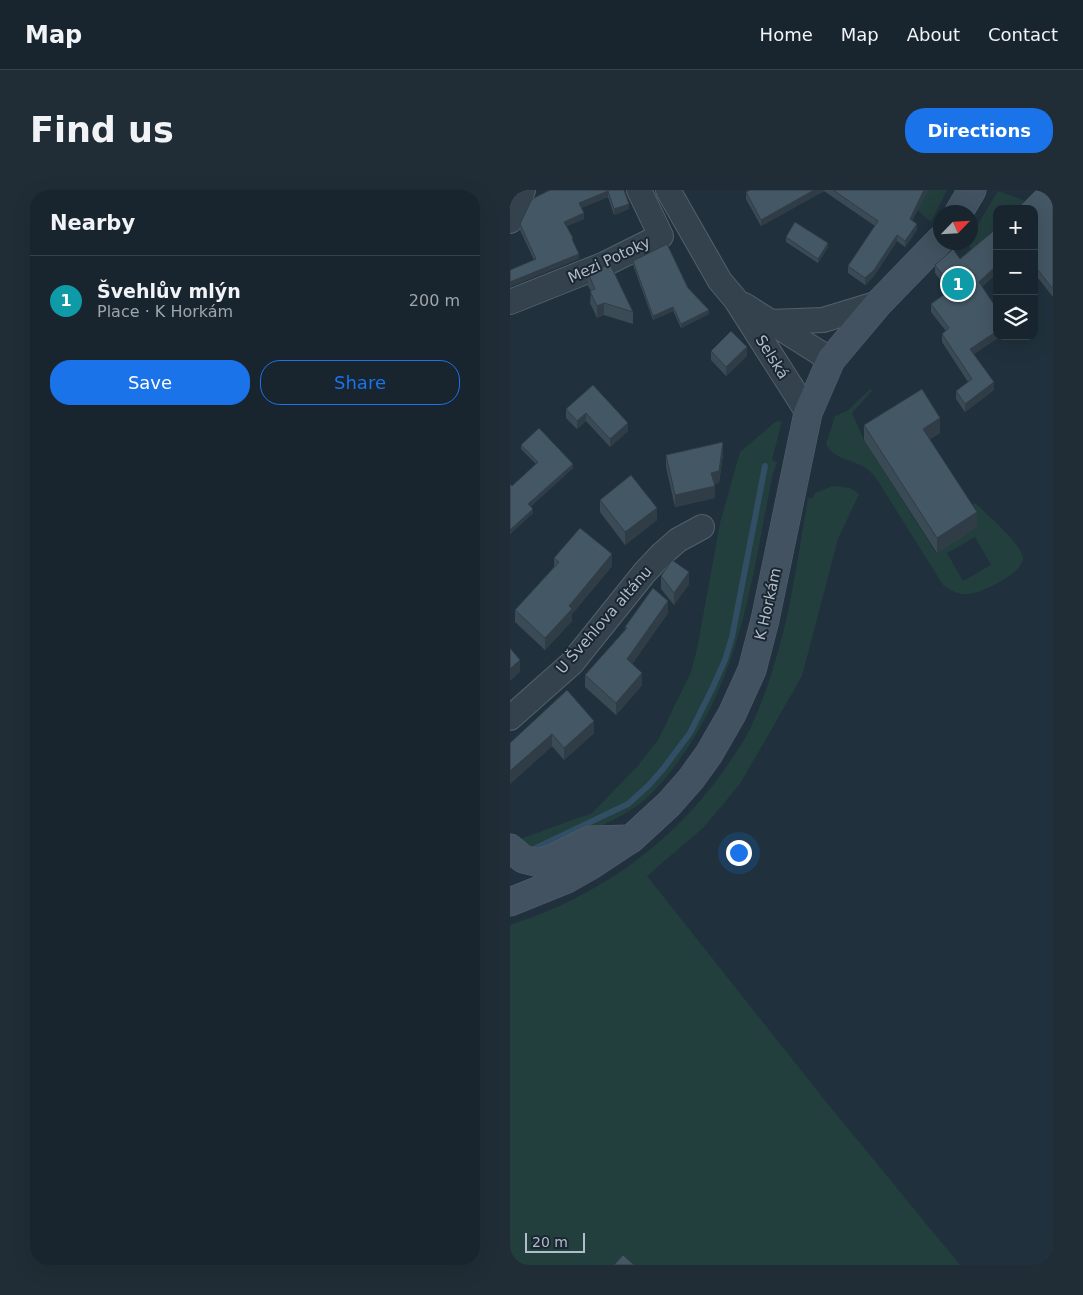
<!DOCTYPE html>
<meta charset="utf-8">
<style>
body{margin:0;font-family:"DejaVu Sans",sans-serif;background:#212d36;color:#f1f3f6}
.controls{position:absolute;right:15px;top:15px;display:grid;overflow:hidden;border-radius:10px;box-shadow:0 5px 20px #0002}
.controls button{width:45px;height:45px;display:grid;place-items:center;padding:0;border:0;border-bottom:1px solid #36424a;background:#18252e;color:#f1f3f6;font:25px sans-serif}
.compass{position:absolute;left:423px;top:15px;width:45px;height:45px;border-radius:50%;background:#18252e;box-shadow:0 5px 20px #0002;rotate:65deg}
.scale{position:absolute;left:15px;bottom:12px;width:60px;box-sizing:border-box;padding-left:5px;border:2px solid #b0bdc9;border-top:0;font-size:14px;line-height:18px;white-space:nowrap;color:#b0bdc9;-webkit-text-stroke:4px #1a2732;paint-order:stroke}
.you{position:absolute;left:228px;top:662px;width:18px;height:18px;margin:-12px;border:4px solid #fff;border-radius:50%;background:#1a73e8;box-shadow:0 0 0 8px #1a73e833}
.badge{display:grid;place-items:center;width:32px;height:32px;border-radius:50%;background:#1a73e8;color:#fff;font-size:16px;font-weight:700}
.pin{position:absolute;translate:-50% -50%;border:2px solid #fff;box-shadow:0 1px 5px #0006}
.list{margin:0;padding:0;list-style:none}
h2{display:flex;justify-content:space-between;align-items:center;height:65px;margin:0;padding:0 20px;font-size:21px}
h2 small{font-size:16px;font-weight:400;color:#9fa5aa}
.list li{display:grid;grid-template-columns:32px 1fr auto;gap:15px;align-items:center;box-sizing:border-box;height:90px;padding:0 20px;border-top:1px solid #36424a}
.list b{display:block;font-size:19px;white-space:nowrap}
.list p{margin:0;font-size:16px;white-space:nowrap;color:#9fa5aa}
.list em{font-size:16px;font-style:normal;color:#9fa5aa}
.actions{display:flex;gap:10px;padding:15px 20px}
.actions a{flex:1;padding:11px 0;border:1px solid #1a73e8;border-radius:20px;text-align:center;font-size:18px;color:#1a73e8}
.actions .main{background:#1a73e8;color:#fff}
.icon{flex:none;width:28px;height:28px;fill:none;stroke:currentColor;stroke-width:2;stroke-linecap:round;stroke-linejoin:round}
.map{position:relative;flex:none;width:543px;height:1075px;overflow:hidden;border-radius:20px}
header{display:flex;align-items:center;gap:30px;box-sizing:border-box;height:70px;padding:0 25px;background:#18252e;border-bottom:1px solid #36424a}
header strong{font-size:24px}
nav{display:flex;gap:28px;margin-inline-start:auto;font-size:18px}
.intro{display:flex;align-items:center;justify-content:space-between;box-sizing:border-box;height:120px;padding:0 30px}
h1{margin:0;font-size:35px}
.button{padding:12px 22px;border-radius:20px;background:#1a73e8;color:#fff;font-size:18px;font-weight:700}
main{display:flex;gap:30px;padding:0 30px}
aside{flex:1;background:#18252e;border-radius:20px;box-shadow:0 5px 20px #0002}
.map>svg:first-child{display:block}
</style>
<header>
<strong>Map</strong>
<nav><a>Home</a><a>Map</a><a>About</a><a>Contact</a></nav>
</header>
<div class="intro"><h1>Find us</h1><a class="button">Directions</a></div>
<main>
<aside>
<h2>Nearby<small></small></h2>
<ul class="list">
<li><span class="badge" style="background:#0f9aa8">1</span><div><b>Švehlův mlýn</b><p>Place · K Horkám</p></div><em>200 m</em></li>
</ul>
<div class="actions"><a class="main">Save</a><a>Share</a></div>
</aside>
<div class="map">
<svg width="543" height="1075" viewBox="0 0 543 1075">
<rect width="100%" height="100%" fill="#20313d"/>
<g fill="#223e3d" fill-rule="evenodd">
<polygon points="418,0 437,0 421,32 407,20"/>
<polygon points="488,1 521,13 515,19 487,19 487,46 465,65 457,53 460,52 461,46"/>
<path d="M360 199 362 201 342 223 354 250 426 363 467 337 457 321 465 313C475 322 513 356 513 368 514 383 470 404 457 404 448 405 440 400 433 395L366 288C361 283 357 277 350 275 337 268 324 269 316 254L325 226 337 221ZM465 347 481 375 453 391 437 363Z"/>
<path d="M272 231 262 270 267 272 262 287C242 389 231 487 167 573 156 588 143 604 128 615 118 623 106 628 95 634 76 644 57 654 38 664L4 651 82 623 126 578 148 550 181 482 187 459 210 333 230 262 265 232Z"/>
<path d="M323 296 340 298 349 304 328 349 292 486 230 594 194 637 137 686 313 908 450 1075H0V735C86 708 162 654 214 580 223 567 233 553 240 539 249 519 257 499 263 478 281 423 288 365 298 308H303L305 303Z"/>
</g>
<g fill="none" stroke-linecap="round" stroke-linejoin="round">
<polyline stroke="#314e64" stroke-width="6" points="26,658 118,614 138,596 153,579 180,543 202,499 215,470 222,447 255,276"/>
<defs>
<g id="street">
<polyline points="158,0 210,91 226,110 298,223"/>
<polyline points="0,31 13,0"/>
<polyline points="0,112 95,74 151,46 129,0"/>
<polyline points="234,115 321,170"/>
<polyline points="260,132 313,130 369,113"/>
<polyline points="0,528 62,473 135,382 152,364 168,350 192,337"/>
</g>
<g id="secondary">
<polyline points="449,22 462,0"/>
<polyline points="0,658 13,669 29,673 44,668 80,650 121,649"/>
<polyline points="0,712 57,689 80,676 121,649 159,614 181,589 199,564 222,524 242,480 255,430 298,223 321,170 369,113 430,50"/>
</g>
</defs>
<use href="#street" stroke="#53606b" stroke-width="26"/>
<use href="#secondary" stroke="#53606b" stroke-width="29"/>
<use href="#street" stroke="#34424d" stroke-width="24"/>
<use href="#secondary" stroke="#425260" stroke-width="28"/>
</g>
<g fill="#3a4b56">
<polygon points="40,0 114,0 119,19 104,25 98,7 71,18 74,29 57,36 63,51 69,69 24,70 10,40 10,34"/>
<polygon points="240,0 418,0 402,31 407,40 395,57 387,51 364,86 355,95 338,83 338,76 365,36 314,1 251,36 236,9 236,2"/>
<polygon points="543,0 543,107 524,83 524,19"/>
<polygon points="487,38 487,83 472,97 487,146 491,146 463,164 484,200 455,222 446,209 446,201 458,192 432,152 432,144 436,141 421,122 421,114 439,101 425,83 425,75 450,69"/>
<polygon points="276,47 318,57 308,73 276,52"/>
<polygon points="123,71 178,98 199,124 171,138 163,121 143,130 123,75"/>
<polygon points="78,83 123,122 123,134 94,125 87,128 80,113 81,101 78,96"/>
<polygon points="201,161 237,166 216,186 201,170"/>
<polygon points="83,195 118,241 100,257 76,231 67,239 56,228 56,219"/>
<polygon points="354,235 430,243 420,249 467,337 427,363 354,250"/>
<polygon points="11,255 63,278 21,316 23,323 0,344 0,294 2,296 26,274 11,259"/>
<polygon points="213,264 209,293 204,294 205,308 165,317 156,277 156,265"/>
<polygon points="90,310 147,330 115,355 90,322"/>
<polygon points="44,368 102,376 62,424 62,431 35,460 5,432 5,420 44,377"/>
<polygon points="151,386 179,394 164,415 151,399"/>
<polygon points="158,423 122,474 132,495 106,525 75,497 75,485 115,440 115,437"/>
<polygon points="57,500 84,543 54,570 42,556 0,594"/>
</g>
<g fill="#303d46">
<polygon points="304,0 314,0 314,1 251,36 251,30"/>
<polygon points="414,0 418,0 400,35 400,29"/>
<polygon points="98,1 98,7 69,19 69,13"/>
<polygon points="119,14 119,19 104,25 104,19"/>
<polygon points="74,23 74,29 54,37 54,32"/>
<polygon points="407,34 407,40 395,57 395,51"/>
<polygon points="387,45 387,51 364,86 355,95 355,88"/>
<polygon points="318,53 318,57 308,73 308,69"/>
<polygon points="69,64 69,69 0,97 0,92"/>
<polygon points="487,75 487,83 469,100 469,92"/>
<polygon points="94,113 94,125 87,128 87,116"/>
<polygon points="163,117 163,121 143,130 143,126"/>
<polygon points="199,120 199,124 171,138 171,134"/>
<polygon points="487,141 487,146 491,146 460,167 460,159"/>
<polygon points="237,157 237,166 216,186 216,177"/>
<polygon points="484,192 484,200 455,222 455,214"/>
<polygon points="76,223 76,231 67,239 67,231"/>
<polygon points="430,228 430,243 413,253 413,239"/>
<polygon points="118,233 118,241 100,257 100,249"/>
<polygon points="213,252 213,264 209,293 201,295 201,283"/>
<polygon points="63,274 63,278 18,318 18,314"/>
<polygon points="205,296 205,308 165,317 165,305"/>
<polygon points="147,318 147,330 115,355 115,342"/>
<polygon points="23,319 23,323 0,344 0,340"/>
<polygon points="467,322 467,337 427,363 427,348"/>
<polygon points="102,364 102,376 62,424 62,431 35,460 35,448 59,416"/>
<polygon points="179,382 179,394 164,415 164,403"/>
<polygon points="158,411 158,423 117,481 117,469"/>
<polygon points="10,470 10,482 0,491 0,479"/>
<polygon points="132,483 132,495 106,525 106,513"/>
<polygon points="84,531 84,543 54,570 54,558"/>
<polygon points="42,544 42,556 0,594 0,581"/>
</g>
<g fill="#445764" stroke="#303d46">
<polygon points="40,0 114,0 119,14 104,19 98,1 69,13 74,23 54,32 63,48 62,49 69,64 0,92 0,80 26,69 10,34 22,9"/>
<polygon points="240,0 304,0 251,30 236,2"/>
<polygon points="323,0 414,0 400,29 407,34 395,51 387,45 364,80 355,88 338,76 368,31"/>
<polygon points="526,0 543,0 543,99 524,75 524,19 507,19"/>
<polygon points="285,32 318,53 308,69 276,47"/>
<polygon points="487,38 487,75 469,92 487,119 487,141 460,159 484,192 455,214 446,201 462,189 432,144 439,138 421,114 443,98 425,75 443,59 450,69"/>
<polygon points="157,54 178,98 199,120 171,134 163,117 143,126 123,71"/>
<polygon points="100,74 123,122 94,113 87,116 80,101 85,99 78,83"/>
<polygon points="221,141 237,157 216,177 201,161"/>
<polygon points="83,195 118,233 100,249 76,223 67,231 56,219"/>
<polygon points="412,199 430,228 413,239 467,322 427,348 354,235"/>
<polygon points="29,238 63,274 18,314 23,319 0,340 0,294 2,296 28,272 11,255"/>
<polygon points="213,252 209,281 201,283 205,296 165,305 156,265"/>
<polygon points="121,285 147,318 115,342 90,310"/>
<polygon points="70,338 102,364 59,416 62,419 35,448 5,420 49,372 44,368"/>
<polygon points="162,370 179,382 164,403 151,386"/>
<polygon points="143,398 158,411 117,469 132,483 106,513 75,485 117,438 115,437"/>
<polygon points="0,458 10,470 0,479"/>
<polygon points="57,500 84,531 54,558 42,544 0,581 0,553"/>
<polygon points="113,1065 124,1075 104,1075"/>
</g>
<g text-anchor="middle" stroke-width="4" stroke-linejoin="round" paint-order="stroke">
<g font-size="15" fill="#b0bdc9" stroke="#1a2732">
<text transform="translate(99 70) rotate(-25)" y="5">Mezi Potoky</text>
<text transform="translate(262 167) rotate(58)" y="5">Selská</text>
<text transform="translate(258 414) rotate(-77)" y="5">K Horkám</text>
<text transform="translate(94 430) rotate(-49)" y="5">U Švehlova altánu</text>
</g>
</g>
</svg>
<div class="controls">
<button>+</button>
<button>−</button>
<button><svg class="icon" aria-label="layers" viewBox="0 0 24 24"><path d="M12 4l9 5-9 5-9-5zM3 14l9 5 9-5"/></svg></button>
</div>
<svg class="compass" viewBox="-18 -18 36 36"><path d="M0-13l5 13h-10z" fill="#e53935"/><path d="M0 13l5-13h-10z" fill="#9fa5aa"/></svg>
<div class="scale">20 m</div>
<div class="you"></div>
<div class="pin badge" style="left:448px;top:94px;background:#0f9aa8">1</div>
</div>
</main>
